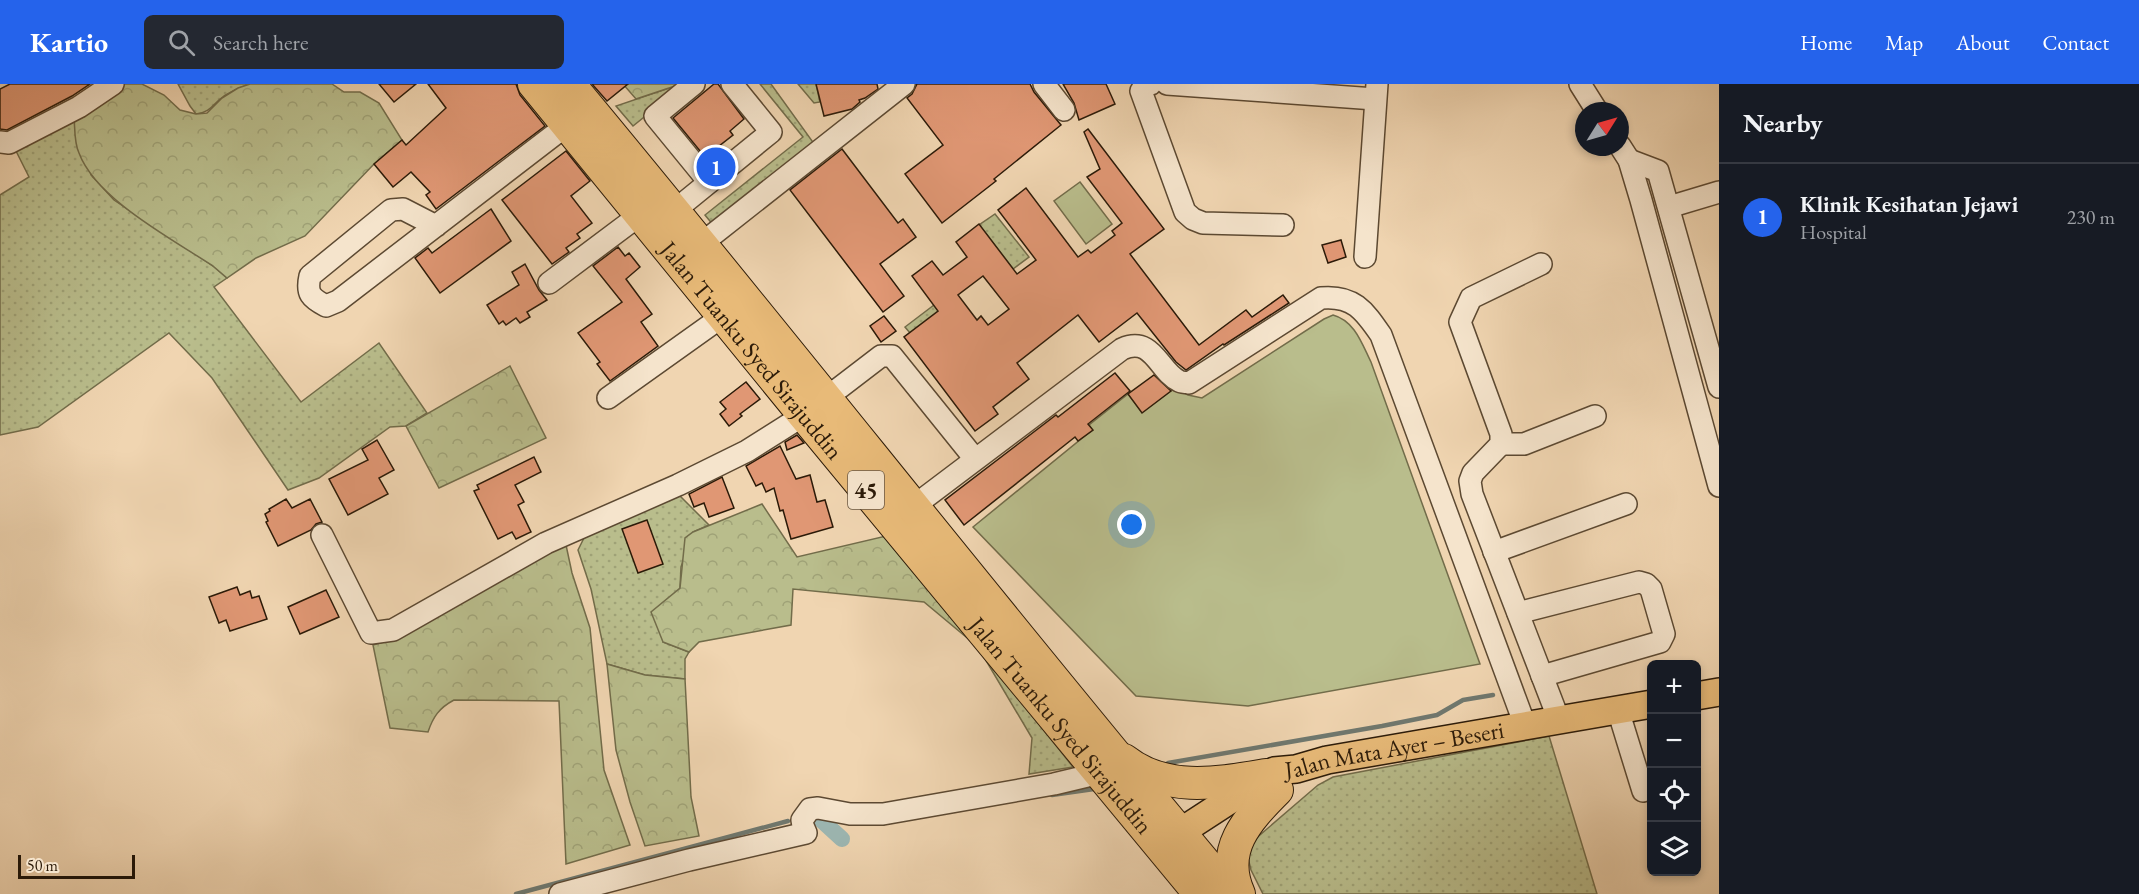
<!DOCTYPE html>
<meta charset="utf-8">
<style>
body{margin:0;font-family:"EB Garamond",serif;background:#242831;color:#f1f3f6}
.controls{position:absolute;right:18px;bottom:18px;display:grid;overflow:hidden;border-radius:9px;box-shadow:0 3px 9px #0003}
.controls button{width:54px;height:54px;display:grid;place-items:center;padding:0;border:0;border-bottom:2px solid #363941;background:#171b24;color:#f1f3f6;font:30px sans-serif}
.compass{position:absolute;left:1575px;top:18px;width:54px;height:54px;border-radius:50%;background:#171b24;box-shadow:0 3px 9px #0003;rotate:53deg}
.scale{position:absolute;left:18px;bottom:15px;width:117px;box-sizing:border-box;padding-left:6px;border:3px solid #2b1a08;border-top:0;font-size:16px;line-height:21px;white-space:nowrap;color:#2b1a08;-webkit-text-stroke:4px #f5e4cc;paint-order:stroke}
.you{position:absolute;left:1132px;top:441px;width:21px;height:21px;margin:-15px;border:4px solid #fff;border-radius:50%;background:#1a73e8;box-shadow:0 0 0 9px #1a73e833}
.badge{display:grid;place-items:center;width:39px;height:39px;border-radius:50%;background:#2563eb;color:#fff;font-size:20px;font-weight:700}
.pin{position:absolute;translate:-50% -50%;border:3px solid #fff;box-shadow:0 2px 6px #0006}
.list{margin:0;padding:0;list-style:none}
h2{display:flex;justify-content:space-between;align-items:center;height:78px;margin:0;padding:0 24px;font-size:26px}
h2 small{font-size:20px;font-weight:400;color:#9ea1a6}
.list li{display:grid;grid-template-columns:39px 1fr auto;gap:18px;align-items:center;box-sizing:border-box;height:108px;padding:0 24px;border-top:2px solid #363941}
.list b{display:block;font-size:22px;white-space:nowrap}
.list p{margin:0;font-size:20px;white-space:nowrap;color:#9ea1a6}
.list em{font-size:20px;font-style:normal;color:#9ea1a6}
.icon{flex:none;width:33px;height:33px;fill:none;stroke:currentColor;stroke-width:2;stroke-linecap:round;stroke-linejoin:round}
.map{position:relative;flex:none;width:1719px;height:810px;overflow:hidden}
header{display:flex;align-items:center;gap:36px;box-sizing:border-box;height:84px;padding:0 30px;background:#2563eb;color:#fff}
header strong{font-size:28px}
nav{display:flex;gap:33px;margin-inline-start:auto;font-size:21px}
.search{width:420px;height:54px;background:#242831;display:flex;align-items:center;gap:15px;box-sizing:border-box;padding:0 21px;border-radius:9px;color:#9ea1a6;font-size:22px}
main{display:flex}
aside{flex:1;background:#171b24}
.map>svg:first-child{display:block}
</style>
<header>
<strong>Kartio</strong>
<div class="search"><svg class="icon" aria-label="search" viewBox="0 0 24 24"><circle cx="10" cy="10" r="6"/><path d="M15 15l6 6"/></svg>Search here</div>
<nav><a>Home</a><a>Map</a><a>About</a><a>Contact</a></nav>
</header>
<main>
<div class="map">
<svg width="1719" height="810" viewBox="0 0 1719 810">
<defs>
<pattern id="grass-dots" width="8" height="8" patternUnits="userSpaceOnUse" patternTransform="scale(1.5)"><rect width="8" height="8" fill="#b9bd8c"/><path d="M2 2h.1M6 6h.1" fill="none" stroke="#9fa277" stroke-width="1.8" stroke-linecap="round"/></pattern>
<pattern id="forest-crowns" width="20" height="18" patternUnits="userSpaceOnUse" patternTransform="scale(1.5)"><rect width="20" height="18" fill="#b9bd8c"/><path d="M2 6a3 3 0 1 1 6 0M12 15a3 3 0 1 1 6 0" fill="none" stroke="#9fa277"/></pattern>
</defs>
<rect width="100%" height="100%" fill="#f0d5b1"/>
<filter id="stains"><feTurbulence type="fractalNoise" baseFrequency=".00333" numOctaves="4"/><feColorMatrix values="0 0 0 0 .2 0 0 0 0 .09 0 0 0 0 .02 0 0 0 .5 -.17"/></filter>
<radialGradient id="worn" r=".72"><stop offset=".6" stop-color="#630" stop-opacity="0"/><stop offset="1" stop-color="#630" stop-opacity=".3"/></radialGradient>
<g fill="url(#grass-dots)" stroke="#726c4a" stroke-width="1.5">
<path d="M178 0H250C240 3 232 7 224 12 212 20 212 28 196 30L190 22Z"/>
<polygon points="681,0 685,0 633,42 616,22"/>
<polygon points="760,0 771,0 815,61 714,142 705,131 803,53"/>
<polygon points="798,0 816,0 820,18 814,19"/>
<polygon points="76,27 91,91 114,116 213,182 227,194 214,203 301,318 379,259 427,329 406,342 390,343 319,394 288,406 212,294 169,249 38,343 0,351 0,111 29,93 16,67"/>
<polygon points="995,130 1029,173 1013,185 979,141"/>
<polygon points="934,221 998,306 910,249 905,243"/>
<polygon points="677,409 709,441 693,448 681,483 680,504 663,558 689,568 685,575 685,595 645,591 607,580 591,505 578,466 584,454 597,445"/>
<polygon points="978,563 1073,683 1029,690 1032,654"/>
<polygon points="1549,652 1597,810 1263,810 1251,786 1248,774 1253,757 1318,701 1333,693"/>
</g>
<g fill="url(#forest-crowns)" stroke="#726c4a" stroke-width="1.5">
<path d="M116 0H142L164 11 180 26 196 30 207 29 222 14 238 4 250 0H332L344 8H360L379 19 402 56 374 80 305 152 256 174 227 194 213 182C172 155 96 115 79 69 74 59 75 44 74 32Z"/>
<polygon points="623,0 681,0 636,15"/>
<polygon points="510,282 546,354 439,404 406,342"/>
<polygon points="762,420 797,473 886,452 978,563 924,518 793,505 791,541 699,558 689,568 663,558 651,528 680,504 685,454 693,448"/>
<path d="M566 461 572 489 590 544 604 686 630 761 566 780 559 617 454 616C439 624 433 633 428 648L390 644 373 561C412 552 445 525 479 505 507 489 537 475 566 461Z"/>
<polygon points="607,580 645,591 685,595 691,713 699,752 645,762 630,718 616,666"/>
</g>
<g fill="#b9bd8c" stroke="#726c4a" stroke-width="1.5">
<polygon points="1080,98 1112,140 1086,160 1054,117"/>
<path d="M1333 231C1355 237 1362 260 1371 278L1480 580 1248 622 1136 612 973 443 1092 346 1089 341 1128 310 1142 328 1175 304 1188 311 1202 314 1324 235Z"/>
</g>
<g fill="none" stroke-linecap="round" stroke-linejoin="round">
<g stroke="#6f786f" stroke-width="4.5">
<polyline points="1168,679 1382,642 1437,631 1463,616 1493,611"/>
<polyline points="1052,711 1094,705"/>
<polyline points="516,810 788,737"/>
</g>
<polyline stroke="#9cb7b3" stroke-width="16" points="818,733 842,755"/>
</g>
<g fill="#e09774" stroke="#2b1a08" stroke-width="1.5" fill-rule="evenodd">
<polygon points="10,0 90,0 72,12 7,46 0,45 0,5"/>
<polygon points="379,0 416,0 394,18"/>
<polygon points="428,0 516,0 520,11 545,42 436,125 426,111 430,108 411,88 393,103 374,80 402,56 406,61 446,24"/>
<polygon points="592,0 628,0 607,17"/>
<polygon points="714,0 718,0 744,35 730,47 733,51 705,73 673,34"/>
<polygon points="816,0 877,0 878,5 865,14 859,16 860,18 852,25 824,32"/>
<polygon points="917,0 1030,0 1034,8 1061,41 994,95 996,97 942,139 905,90 943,61 907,14 912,10"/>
<polygon points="1063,0 1106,0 1115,20 1079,36 1074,19"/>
<path d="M1088 45 1164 145 1130 170 1199 261 1246 226 1252 233 1283 211 1289 219 1224 261 1223 260 1186 286 1176 278 1137 229 1099 258 1078 231 1017 279 1029 295 993 323 998 330 975 347 904 253 938 227 912 192 932 177 943 191 967 173 956 158 979 140 1017 190 1036 176 998 126 1026 104 1078 173 1088 166 1091 169 1115 151 1112 147 1122 139 1087 93 1100 85 1084 48ZM983 192 1009 225 988 241 981 232 977 236 958 211Z"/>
<polygon points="842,65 898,139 903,135 916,153 880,180 904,212 883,228 790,106"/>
<polygon points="566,67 590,97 571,112 592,139 577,150 580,154 566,164 569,168 552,180 502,116"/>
<polygon points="491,125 511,157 440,209 415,174 428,164 432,169"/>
<polygon points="1341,156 1346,173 1328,179 1322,161"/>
<polygon points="618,163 625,172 629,169 640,183 626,195 652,230 641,238 658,262 610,297 597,280 600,278 578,249 622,218 593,182"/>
<polygon points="525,180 539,206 547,216 527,228 530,233 520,239 516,234 506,241 503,237 499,240 487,221 519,201 512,188"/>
<polygon points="884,232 896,247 881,258 870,242"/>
<polygon points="1115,289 1130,307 1088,340 1093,346 1078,357 1075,353 964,441 945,416 1056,331 1058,333"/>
<polygon points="1154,291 1171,307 1142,329 1128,310"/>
<polygon points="746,298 760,315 740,330 742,332 729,342 720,330 726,325 720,318"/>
<polygon points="797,351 804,359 787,366 785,358"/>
<polygon points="377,356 394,386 379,394 388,410 348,431 329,395 368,376 362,365"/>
<polygon points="780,362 796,395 810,391 817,418 825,416 833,443 791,455 783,426 780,427 774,404 766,408 762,399 756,402 746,382"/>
<polygon points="534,373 541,388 515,401 524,418 518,421 531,448 516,455 512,448 498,455 474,407 479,405 477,401"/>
<polygon points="722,393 734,424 709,433 704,419 694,423 689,410"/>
<polygon points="286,415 292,424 310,415 322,438 316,440 311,446 278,462 266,438 268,437 265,430 270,427 269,425"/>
<polygon points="647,436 663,480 638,489 622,445"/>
<polygon points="237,503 240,511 250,507 252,514 259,512 267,535 230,547 226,536 219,539 209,513"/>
<polygon points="326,506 339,533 300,550 288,523"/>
</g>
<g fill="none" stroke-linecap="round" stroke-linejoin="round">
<defs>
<g id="minor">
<polyline points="694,0 655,32 709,98"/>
<polyline points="1044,0 1064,26"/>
<polyline points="1151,0 1146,1 1141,7 1185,128 1193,135 1203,139 1283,141"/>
<polyline points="1167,0 1375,15"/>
<polyline points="1580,0 1597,27"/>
<polyline points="0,58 9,59 79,23 113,0"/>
<polyline points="1620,62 1629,76 1641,116 1719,402"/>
<polyline points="1629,76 1658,87 1719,303"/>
<polyline points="1669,123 1719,108"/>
<polyline points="674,127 771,48 732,0"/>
<path d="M436 142 403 125 391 126 310 192C306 210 311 214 326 222L338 217 567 41"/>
<polyline points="701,160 904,0"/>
<polyline points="1365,173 1377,0"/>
<polyline points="1541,180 1471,214 1460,238 1501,350 1501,360 1473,389 1470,397 1472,410 1559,636"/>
<polyline points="549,199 641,130"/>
<polyline points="608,314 723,232"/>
<polyline points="1501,360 1524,360 1595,332"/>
<path d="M914 422 1122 265C1153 251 1159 288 1179 297 1182 299 1186 298 1189 299L1321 214C1353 211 1364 226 1381 251L1525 641"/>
<polyline points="322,451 371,549 393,546 546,459 678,401 747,367 804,331 881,272 892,272 975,375"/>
<polyline points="1494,468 1626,420"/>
<polyline points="1518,529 1639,498 1646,500 1651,505 1664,550 1660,558 1542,592"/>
<polyline points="1618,626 1643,707"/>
<polyline points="560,810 689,776 806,749 803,742 802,736 810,725 818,724 850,730 883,730 1054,700 1100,689"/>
</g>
<g id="major">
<polyline points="1696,612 1719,608"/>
<path id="s1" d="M1162 760 1274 687 1296 685 1327 676 1652 620"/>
</g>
<g id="highway">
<path id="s2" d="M534 0 804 331 1200 810"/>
<path d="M569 0C792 268 1006 543 1231 810"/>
<path d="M1124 676C1166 709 1218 699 1266 691"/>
<path d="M1239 810C1219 766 1247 736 1277 706"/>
</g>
</defs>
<use href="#minor" stroke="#5c4932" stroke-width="24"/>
<use href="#major" stroke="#2b1a08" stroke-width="30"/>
<use href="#highway" stroke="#2b1a08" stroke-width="34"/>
<use href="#minor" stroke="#f5e4cc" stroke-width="21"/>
<use href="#major" stroke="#e8ba78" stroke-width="27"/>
<use href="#highway" stroke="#e8ba78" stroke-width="32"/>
</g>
<g text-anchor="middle" stroke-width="6" stroke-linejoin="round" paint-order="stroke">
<rect fill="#f5e4cc" stroke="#685743" stroke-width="1.5" x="848" y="387" width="36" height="38" rx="4.5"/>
<g font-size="22" font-weight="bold" fill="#2b1a08">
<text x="866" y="414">45</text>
</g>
<g font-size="24" fill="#2b1a08" stroke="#f5e4cc">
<text dy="8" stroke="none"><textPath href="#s2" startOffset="344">Jalan Tuanku Syed Sirajuddin</textPath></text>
<text dy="8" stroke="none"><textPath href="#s2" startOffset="830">Jalan Tuanku Syed Sirajuddin</textPath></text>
<text dy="8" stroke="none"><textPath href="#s1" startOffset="256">Jalan Mata Ayer – Beseri</textPath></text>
</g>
</g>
<rect width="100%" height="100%" filter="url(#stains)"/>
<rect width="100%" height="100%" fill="url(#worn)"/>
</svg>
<div class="controls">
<button>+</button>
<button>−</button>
<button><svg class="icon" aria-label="locate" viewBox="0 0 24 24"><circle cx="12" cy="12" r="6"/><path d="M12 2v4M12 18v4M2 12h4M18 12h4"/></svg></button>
<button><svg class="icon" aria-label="layers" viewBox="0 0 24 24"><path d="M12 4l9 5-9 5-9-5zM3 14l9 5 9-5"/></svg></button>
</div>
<svg class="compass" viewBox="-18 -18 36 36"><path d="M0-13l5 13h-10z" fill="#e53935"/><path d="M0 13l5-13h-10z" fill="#9ea1a6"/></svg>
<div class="scale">50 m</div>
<div class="you"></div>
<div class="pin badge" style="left:716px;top:83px">1</div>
</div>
<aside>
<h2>Nearby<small></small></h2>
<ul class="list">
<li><span class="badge">1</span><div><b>Klinik Kesihatan Jejawi</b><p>Hospital</p></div><em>230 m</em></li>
</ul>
</aside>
</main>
